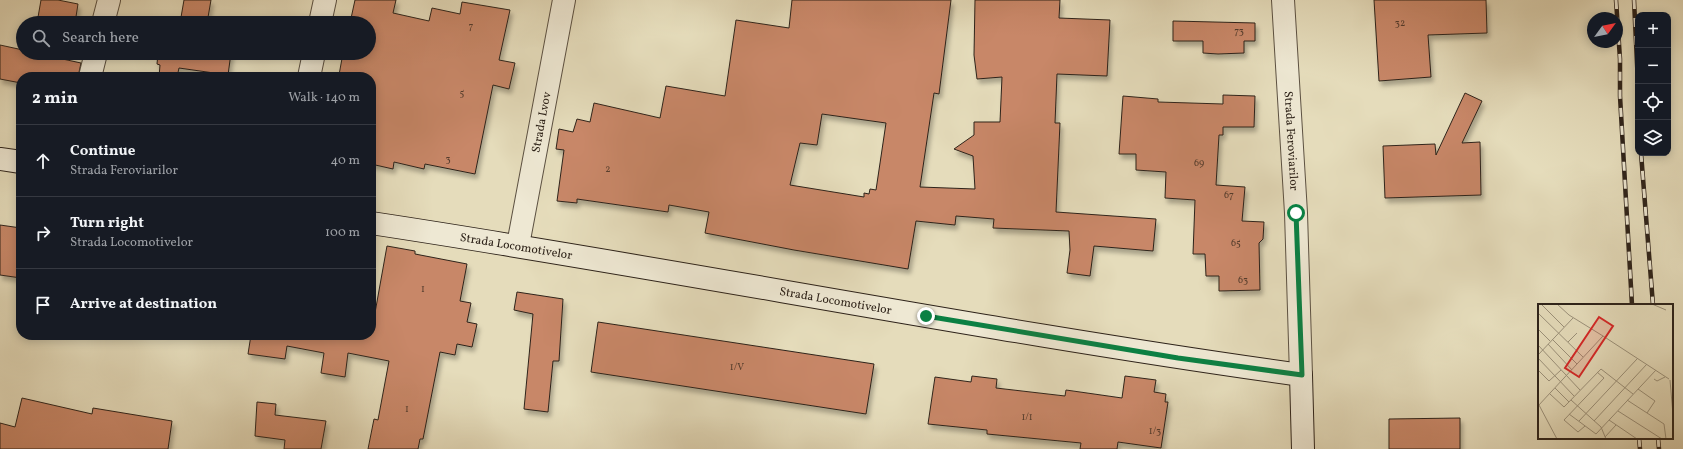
<!DOCTYPE html>
<meta charset="utf-8">
<style>
body{margin:0;font-family:Vollkorn,serif;background:#242831;color:#f1f3f6}
.controls{position:absolute;right:12px;top:12px;display:grid;overflow:hidden;border-radius:8px;box-shadow:0 2px 10px #0003}
.controls button{width:36px;height:36px;display:grid;place-items:center;padding:0;border:0;border-bottom:1px solid #363941;background:#171b24;color:#f1f3f6;font:20px sans-serif}
.compass{position:absolute;left:1587px;top:12px;width:36px;height:36px;border-radius:50%;background:#171b24;box-shadow:0 2px 10px #0003;rotate:57deg}
.stop{position:absolute;width:12px;height:12px;margin:-9px;border:3px solid #0b8043;border-radius:50%;background:#fff}
.stop.end{background:#0b8043;border-color:#fff;box-shadow:0 1px 4px #0008}
.list{margin:0;padding:0;list-style:none}
h2{display:flex;justify-content:space-between;align-items:center;height:52px;margin:0;padding:0 16px;font-size:17px}
h2 small{font-size:13px;font-weight:400;color:#9ea1a6}
.list li{display:grid;grid-template-columns:26px 1fr auto;gap:12px;align-items:center;box-sizing:border-box;height:72px;padding:0 16px;border-top:1px solid #363941}
.list b{display:block;font-size:15px;white-space:nowrap}
.list p{margin:0;font-size:13px;white-space:nowrap;color:#9ea1a6}
.list em{font-size:13px;font-style:normal;color:#9ea1a6}
.icon{flex:none;width:22px;height:22px;fill:none;stroke:currentColor;stroke-width:2;stroke-linecap:round;stroke-linejoin:round}
.map{position:relative;flex:none;width:1683px;height:449px;overflow:hidden}
.search{position:absolute;background:#171b24;box-shadow:0 2px 10px #0003;left:16px;top:16px;width:360px;height:44px;display:flex;align-items:center;gap:10px;box-sizing:border-box;padding:0 14px;border-radius:22px;color:#9ea1a6;font-size:15px}
.panel{position:absolute;background:#171b24;box-shadow:0 2px 10px #0003;left:16px;top:72px;width:360px;height:268px;border-radius:16px}
.map>svg:first-child{display:block}
</style>
<div class="map">
<svg width="1683" height="449" viewBox="0 0 1683 449">
<defs>
<filter id="shadow"><feDropShadow dx="2.5" dy="4.5" stdDeviation="2" flood-color="#0004"/></filter>
</defs>
<rect width="100%" height="100%" fill="#e5dcbb"/>
<filter id="stains"><feTurbulence type="fractalNoise" baseFrequency=".005" numOctaves="4"/><feColorMatrix values="0 0 0 0 .2 0 0 0 0 .09 0 0 0 0 .02 0 0 0 .5 -.17"/></filter>
<radialGradient id="worn" r=".72"><stop offset=".6" stop-color="#630" stop-opacity="0"/><stop offset="1" stop-color="#630" stop-opacity=".3"/></radialGradient>
<g fill="#c88767" stroke="#2e231a" fill-rule="evenodd" filter="url(#shadow)">
<polygon points="41,0 58,0 78,4 75,23 37,23"/>
<polygon points="184,0 211,0 207,23 180,23"/>
<polygon points="355,0 396,0 393,13 429,21 432,8 460,14 462,2 510,10 499,60 515,63 509,89 493,85 475,174 425,164 424,169 394,162 393,169 371,164 371,77 352,77 339,75 343,53 369,53 369,23 350,23"/>
<path d="M792 0H951L939 94 934 93 920 187 975 189 973 156 954 149 974 135V122H1000L1002 77 977 79 974 55 975 0H1060L1059 18 1110 20 1107 76 1057 74 1055 123H1060L1056 212 1156 219 1153 251 1094 246 1090 276 1067 273 1070 250 1069 231 993 228 994 219 956 216 955 225 916 221 908 269 794 250 705 233 709 212 669 205 668 212 577 199V203L557 201 564 150 556 149 559 129 573 132 577 119 590 122 594 103 660 118 666 86 725 96 736 20 789 28ZM822 114 886 123 876 190 870 189 869 194 864 193V197L790 185 800 143 817 145Z"/>
<polygon points="1374,0 1486,0 1487,33 1428,35 1431,77 1379,81"/>
<polygon points="1173,21 1255,23 1255,41 1244,41 1244,53 1218,54 1203,53 1203,41 1173,41"/>
<polygon points="0,45 23,50 23,53 35,53 81,63 78,77 21,77 21,83 0,79"/>
<polygon points="158,53 231,53 228,75 179,68 177,77 159,77 160,65 157,64"/>
<polygon points="1465,93 1482,101 1462,143 1480,142 1481,195 1385,198 1383,146 1435,144 1436,155"/>
<polygon points="1223,95 1255,96 1254,127 1223,127 1223,135 1219,135 1216,185 1245,187 1242,221 1264,222 1263,239 1259,243 1260,290 1219,291 1219,276 1206,276 1205,254 1193,254 1195,200 1165,198 1166,172 1136,170 1136,154 1119,154 1123,96 1158,99 1158,102 1223,104"/>
<polygon points="0,225 21,228 21,278 0,275"/>
<polygon points="387,246 415,251 415,254 467,264 460,301 471,303 467,322 477,324 472,347 457,344 455,355 440,352 423,439 420,439 418,449 368,449 374,419 378,420 389,361 348,353 345,377 321,373 324,353 287,346 285,359 248,354 251,335 371,335"/>
<polygon points="517,292 563,299 559,361 553,361 548,412 524,409 533,314 514,310"/>
<polygon points="598,322 874,364 866,414 591,372"/>
<polygon points="972,376 997,379 996,388 1065,396 1066,390 1122,398 1125,376 1156,380 1154,392 1166,394 1165,402 1168,402 1161,448 1118,442 1117,449 1080,449 1081,443 987,434 987,430 928,424 935,377 971,382"/>
<polygon points="22,398 92,414 93,408 172,421 168,449 0,449 0,423 15,427"/>
<polygon points="257,402 276,404 275,415 326,421 321,449 284,449 285,440 255,436"/>
<polygon points="1460,418 1460,449 1389,449 1389,419"/>
</g>
<g fill="none" stroke-linecap="round" stroke-linejoin="round">
<defs>
<g id="minor">
<polyline points="103,23 109,0"/>
<polyline points="320,23 325,0"/>
<polyline points="90,77 96,53"/>
<polyline points="309,77 314,53"/>
<path id="s1" d="M518 245 564 0"/>
</g>
<g id="tertiary">
<path id="s2" d="M1283 0 1296 213 1301 375"/>
</g>
<g id="secondary">
<polyline points="0,159 21,162"/>
<path id="s3" d="M371 223C682 270 990 332 1301 375L1303 449"/>
</g>
</defs>
<use href="#minor" stroke="#5c5142" stroke-width="24"/>
<use href="#tertiary" stroke="#5c5142" stroke-width="24"/>
<use href="#secondary" stroke="#2e231a" stroke-width="24"/>
<use href="#minor" stroke="#eee8d3" stroke-width="22"/>
<use href="#tertiary" stroke="#eee8d3" stroke-width="22"/>
<use href="#secondary" stroke="#eee8d3" stroke-width="22"/>
<defs>
<g id="rail">
<polyline points="1616,0 1620,59 1620,96 1632,305"/>
<polyline points="1634,0 1638,84"/>
<polyline points="1641,153 1653,305"/>
<polyline points="1639,438 1640,449"/>
<polyline points="1658,438 1659,449"/>
</g>
</defs>
<use href="#rail" stroke="#2e231a" stroke-width="4.5"/>
<use href="#rail" stroke="#eee8d3" stroke-width="3" stroke-dasharray="9" stroke-linecap="butt"/>
</g>
<g fill="none" stroke-linecap="round" stroke-linejoin="round">
<polyline stroke="#0b8043" stroke-width="5" points="926,316 1178,358 1302,375 1296,213"/>
</g>
<g text-anchor="middle" stroke-width="3.5" stroke-linejoin="round" paint-order="stroke">
<g font-size="10" fill="#543c2d">
<text x="1400" y="26">32</text>
<text x="471" y="29">7</text>
<text x="1239" y="34">73</text>
<text x="462" y="96">5</text>
<text x="448" y="162">3</text>
<text x="1199" y="166">69</text>
<text x="608" y="172">2</text>
<text x="1229" y="198">67</text>
<text x="1236" y="246">65</text>
<text x="1243" y="283">63</text>
<text x="423" y="292">1</text>
<text x="737" y="370">1/V</text>
<text x="407" y="412">1</text>
<text x="1027" y="420">1/1</text>
<text x="1155" y="434">1/3</text>
</g>
<g font-size="12" fill="#2e231a" stroke="#eee8d3">
<text dy="4" stroke="none"><textPath href="#s1" startOffset="125">Strada Lvov</textPath></text>
<text dy="4" stroke="none"><textPath href="#s2" startOffset="141">Strada Feroviarilor</textPath></text>
<text dy="4" stroke="none"><textPath href="#s3" startOffset="147">Strada Locomotivelor</textPath></text>
<text dy="4" stroke="none"><textPath href="#s3" startOffset="471">Strada Locomotivelor</textPath></text>
</g>
</g>
<g transform="translate(1538 304)">
<rect width="135" height="135" fill="#e5dcbb"/>
<path fill="none" stroke="#9c927b" stroke-width="1" d="M3 0 26 23M19 0 31 11 65 32M114 0 128 6M0 9 45 53M0 25 12 37M14 35 39 60M30 38 39 29M10 40 34 66M0 41 42 86M0 51 35 14M0 54 36 92M0 66 11 77 23 66M116 75 119 77 127 73M132 76 135 111M17 84 31 98M100 85 117 97 109 109M12 90 26 103 63 65 95 90M33 96 63 123 68 135M89 96 126 120 128 135M1 101 19 135M0 102 65 32 131 75M80 107 124 135M31 110 58 130 118 66M71 116 99 135M41 117 99 55M56 117 109 60M47 122 40 128 26 116 66 74 59 68M67 133 78 121"/>
<path fill="#d62828" fill-opacity="0.15" stroke="#d62828" stroke-width="2" d="M61 13 75 22 41 73 27 64Z"/>
<rect width="135" height="135" fill="none" stroke="#2e231a" stroke-width="2"/>
</g>
<rect width="100%" height="100%" filter="url(#stains)"/>
<rect width="100%" height="100%" fill="url(#worn)"/>
</svg>
<div class="controls">
<button>+</button>
<button>−</button>
<button><svg class="icon" aria-label="locate" viewBox="0 0 24 24"><circle cx="12" cy="12" r="6"/><path d="M12 2v4M12 18v4M2 12h4M18 12h4"/></svg></button>
<button><svg class="icon" aria-label="layers" viewBox="0 0 24 24"><path d="M12 4l9 5-9 5-9-5zM3 14l9 5 9-5"/></svg></button>
</div>
<svg class="compass" viewBox="-18 -18 36 36"><path d="M0-13l5 13h-10z" fill="#e53935"/><path d="M0 13l5-13h-10z" fill="#9ea1a6"/></svg>
<div class="stop" style="left:1296px;top:213px"></div>
<div class="stop end" style="left:926px;top:316px"></div>
<div class="search"><svg class="icon" aria-label="search" viewBox="0 0 24 24"><circle cx="10" cy="10" r="6"/><path d="M15 15l6 6"/></svg>Search here</div>
<section class="panel">
<h2>2 min<small>Walk · 140 m</small></h2>
<ul class="list">
<li><svg class="icon" aria-label="ahead" viewBox="0 0 24 24"><path d="M12 20V5M6 11l6-6 6 6"/></svg><div><b>Continue</b><p>Strada Feroviarilor</p></div><em>40 m</em></li>
<li><svg class="icon" aria-label="right" viewBox="0 0 24 24"><path d="M7 20v-9h11M14 6l5 5-5 5"/></svg><div><b>Turn right</b><p>Strada Locomotivelor</p></div><em>100 m</em></li>
<li><svg class="icon" aria-label="arrive" viewBox="0 0 24 24"><path d="M6 21V4h12l-3 4 3 4H6"/></svg><div><b>Arrive at destination</b></div></li>
</ul>
</section>
</div>
